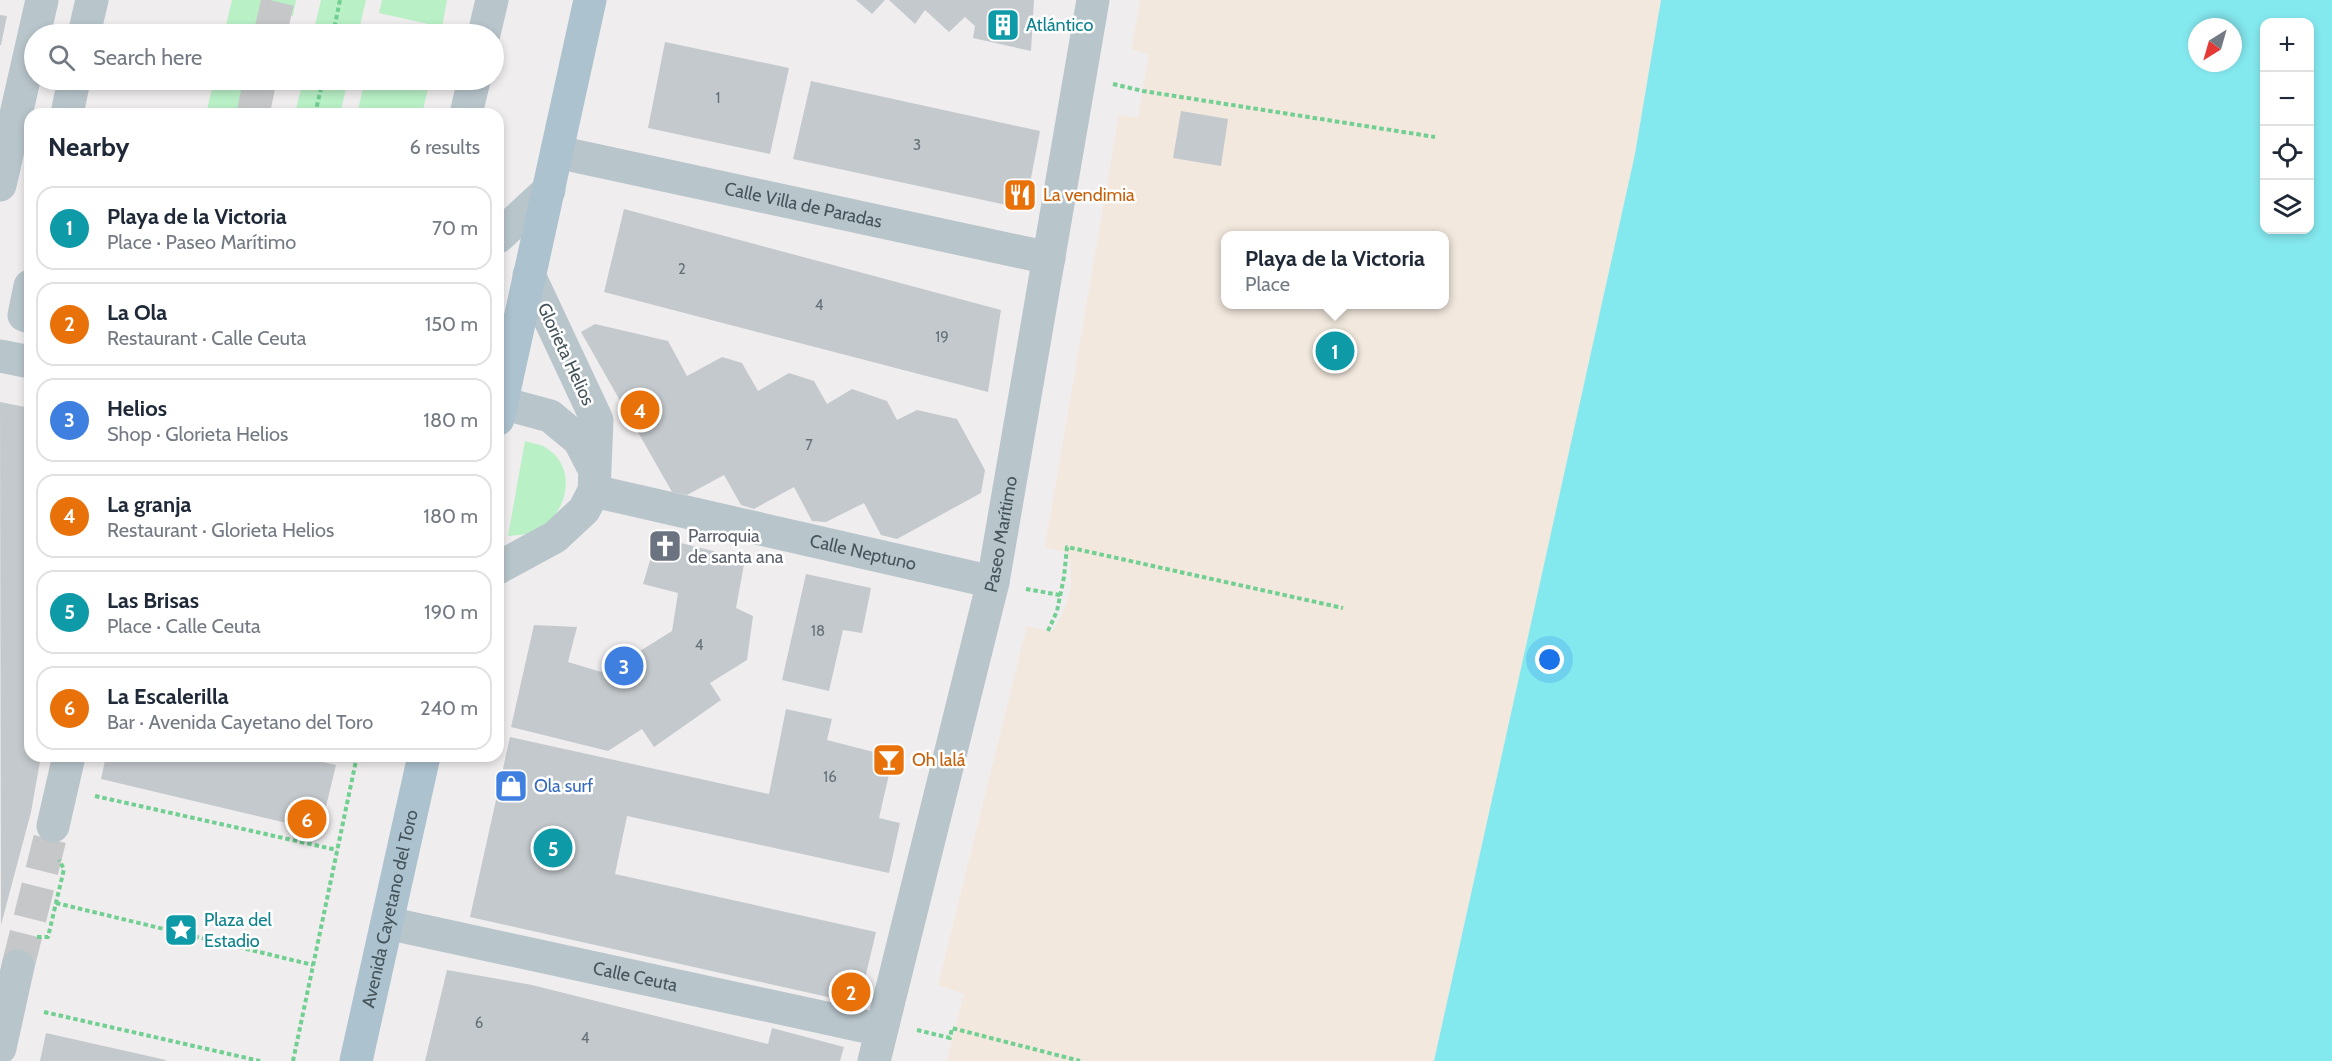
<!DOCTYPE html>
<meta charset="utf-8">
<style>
body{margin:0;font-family:Cabin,sans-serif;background:#f2f2f3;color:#1f2937}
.controls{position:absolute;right:18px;top:18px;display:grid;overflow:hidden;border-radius:12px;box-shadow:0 3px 9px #0003}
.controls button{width:54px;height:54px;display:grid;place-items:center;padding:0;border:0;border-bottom:2px solid #e0e1e3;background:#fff;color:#1f2937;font:30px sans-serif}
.compass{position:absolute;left:2188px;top:18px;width:54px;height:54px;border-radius:50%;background:#fff;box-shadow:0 3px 9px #0003;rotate:217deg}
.you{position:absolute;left:1550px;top:660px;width:21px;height:21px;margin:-15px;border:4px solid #fff;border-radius:50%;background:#1a73e8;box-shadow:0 0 0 9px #1a73e833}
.badge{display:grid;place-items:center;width:39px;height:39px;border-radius:50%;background:#1290e5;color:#fff;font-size:20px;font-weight:700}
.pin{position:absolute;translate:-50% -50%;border:3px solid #fff;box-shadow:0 2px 6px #0006}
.popup{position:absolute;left:1221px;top:231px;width:228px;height:78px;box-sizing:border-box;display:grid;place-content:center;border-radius:12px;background:#fff;filter:drop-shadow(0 2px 4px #0005);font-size:20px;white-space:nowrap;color:#747a83}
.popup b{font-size:22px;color:#1f2937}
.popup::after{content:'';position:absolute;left:50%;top:100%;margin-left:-12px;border:12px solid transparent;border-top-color:#fff}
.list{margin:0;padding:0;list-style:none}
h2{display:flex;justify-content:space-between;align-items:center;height:78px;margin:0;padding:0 24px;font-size:26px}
h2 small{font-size:20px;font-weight:400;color:#747a83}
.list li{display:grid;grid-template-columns:39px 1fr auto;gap:18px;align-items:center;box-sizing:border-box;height:84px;margin:0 12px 12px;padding:0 12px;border:2px solid #e0e1e3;border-radius:18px}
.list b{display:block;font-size:22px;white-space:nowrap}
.list p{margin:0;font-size:20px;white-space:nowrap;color:#747a83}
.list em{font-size:20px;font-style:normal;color:#747a83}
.icon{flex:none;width:33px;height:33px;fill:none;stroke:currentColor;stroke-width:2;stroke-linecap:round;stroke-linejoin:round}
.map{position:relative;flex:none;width:2332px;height:1061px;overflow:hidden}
.search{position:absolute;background:#fff;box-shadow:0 3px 9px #0003;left:24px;top:24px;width:480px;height:66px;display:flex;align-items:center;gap:15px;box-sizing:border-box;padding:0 21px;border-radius:33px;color:#747a83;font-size:22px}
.panel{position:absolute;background:#fff;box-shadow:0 3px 9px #0003;left:24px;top:108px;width:480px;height:654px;border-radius:18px}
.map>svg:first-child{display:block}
</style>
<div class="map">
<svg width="2332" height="1061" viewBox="0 0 2332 1061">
<rect width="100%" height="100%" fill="#f0edee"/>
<g fill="#b9f0c6">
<polygon points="232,0 296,0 293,16 271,11 266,34 224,34"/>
<polygon points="321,0 366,0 358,34 313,34"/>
<polygon points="382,0 447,0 442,27 379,13"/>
<polygon points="214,80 255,80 248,114 206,114"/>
<polygon points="303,80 348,80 340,114 295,114"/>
<polygon points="365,80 430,80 422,114 357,114"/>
<path d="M525 441C531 443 538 444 543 446 579 465 569 514 536 531 527 535 518 535 508 536Z"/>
</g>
<path fill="#f2e8dd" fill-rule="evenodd" d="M1140 0H2120L1851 1061H947L964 994 938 985 1027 626 1051 632C1070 607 1075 584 1068 553L1045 547 1119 115 1138 118 1149 54 1132 49ZM1226 236H1444V304H1226Z"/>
<path fill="#84e9ef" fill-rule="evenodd" d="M1661 0H2332V1061H1434L1635 154ZM2264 22H2310V230H2264ZM2197 27H2233V63H2197Z"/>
<g fill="#c4c9cd">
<polygon points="856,0 885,0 872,14"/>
<polygon points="889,0 1034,0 1031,51 973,38 975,26 965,17 949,32 925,10 915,24"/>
<polygon points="0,15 7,16 1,45 0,45"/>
<polygon points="665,42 789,68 770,154 648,128"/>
<polygon points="811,81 1040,131 1025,209 793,159"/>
<polygon points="1181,111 1228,119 1221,166 1173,158"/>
<polygon points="624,209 1001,310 988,392 604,292"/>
<polygon points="595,324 668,341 687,376 722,357 742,363 758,391 789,373 814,381 827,404 852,389 887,401 897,420 917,410 957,419 985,470 981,493 897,539 881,535 864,503 826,522 812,521 794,487 754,509 741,505 724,475 687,495 672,492 581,332"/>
<polygon points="0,402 30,408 30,756 41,756 31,812 1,925"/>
<polygon points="657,537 745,559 736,608 753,616 747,660 710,683 721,700 654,747 642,729 608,751 511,727 534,625 577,627 568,662 605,673 672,631 678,593 643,584"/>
<polygon points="806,574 871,588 862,633 843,630 829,691 782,680"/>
<polygon points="786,709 832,719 827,740 893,757 879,818 900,823 889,873 627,816 615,874 876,932 859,1004 470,917 510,737 769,794"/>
<polygon points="106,756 297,756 336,765 320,831 101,779"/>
<polygon points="447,970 532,985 768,1044 772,1028 844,1047 840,1061 425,1061"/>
<polygon points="46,1033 166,1060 165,1061 40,1061"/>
</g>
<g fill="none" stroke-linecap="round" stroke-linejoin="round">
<g stroke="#c5c7c9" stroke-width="33" stroke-dasharray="33 16" stroke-linecap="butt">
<polyline points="270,34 278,0"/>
<polyline points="253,114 260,80"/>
<polyline points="18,966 53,826"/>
</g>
<g stroke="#70cf91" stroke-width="4" stroke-dasharray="4.5 3" stroke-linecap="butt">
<polyline points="333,34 340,0"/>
<polyline points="1113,84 1143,91 1435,137"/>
<polyline points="315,114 323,80"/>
<polyline points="1026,589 1060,595"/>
<polyline points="1048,631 1057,611 1064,577 1067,547 1343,608"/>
<polyline points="95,796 337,850"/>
<polyline points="56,903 313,965"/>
<polyline points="37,937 48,937 64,869 59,860"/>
<polyline points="44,1012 260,1061"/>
<polyline points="917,1030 950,1038 952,1028 1080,1061"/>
<polyline points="293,1061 357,756"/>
</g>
<g stroke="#b8c5cb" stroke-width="33">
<polyline points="84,34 92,0"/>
<polyline points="484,34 492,0"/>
<polyline points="67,114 74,80"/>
<polyline points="466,114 474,80"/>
<path id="s1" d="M557 152 1049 258"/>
<polyline points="0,185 42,0"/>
<polyline points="498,237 549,190"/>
<polyline points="30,286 24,315 30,317"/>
<polyline points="0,356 30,362"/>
<polyline points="502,403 550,416 579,440 594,469"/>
<path id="s2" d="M594 491 993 582"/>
<polyline points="498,568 555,537 584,510 594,491 597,420 529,275"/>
<polyline points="53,826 69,756"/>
<path id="s3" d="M387 923 881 1030"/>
<polyline points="0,1048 18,966"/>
<path id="s4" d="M874 1061 993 582 1093 0"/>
</g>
<g stroke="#acc2ce" stroke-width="33">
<polyline points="498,419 590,0"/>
<path id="s5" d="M356 1061 424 756"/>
</g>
</g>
<defs>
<symbol id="building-square" viewBox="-11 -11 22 22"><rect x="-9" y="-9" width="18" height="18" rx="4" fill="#0f9aa8" stroke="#fff"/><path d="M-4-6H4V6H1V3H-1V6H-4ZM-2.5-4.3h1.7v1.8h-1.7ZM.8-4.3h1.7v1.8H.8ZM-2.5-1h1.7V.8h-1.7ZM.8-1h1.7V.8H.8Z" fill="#fff"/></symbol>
<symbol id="restaurant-square" viewBox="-11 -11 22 22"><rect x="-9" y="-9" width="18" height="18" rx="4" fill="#e8710a" stroke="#fff"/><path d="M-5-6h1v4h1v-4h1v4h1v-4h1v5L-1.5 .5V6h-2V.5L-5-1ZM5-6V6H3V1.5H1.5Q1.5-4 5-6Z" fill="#fff"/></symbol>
<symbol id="church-square" viewBox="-11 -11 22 22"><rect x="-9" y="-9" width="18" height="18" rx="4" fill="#6b7280" stroke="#fff"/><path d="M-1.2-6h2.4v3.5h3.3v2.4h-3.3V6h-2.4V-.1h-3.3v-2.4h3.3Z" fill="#fff"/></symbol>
<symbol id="bar-square" viewBox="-11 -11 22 22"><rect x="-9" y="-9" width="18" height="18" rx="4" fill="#e8710a" stroke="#fff"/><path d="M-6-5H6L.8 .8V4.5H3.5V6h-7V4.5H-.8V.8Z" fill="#fff"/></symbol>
<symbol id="shop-square" viewBox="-11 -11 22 22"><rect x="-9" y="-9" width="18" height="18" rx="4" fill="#3f7fe0" stroke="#fff"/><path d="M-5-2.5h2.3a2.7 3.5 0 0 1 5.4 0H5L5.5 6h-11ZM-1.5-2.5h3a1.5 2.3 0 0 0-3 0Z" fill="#fff"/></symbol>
<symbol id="sight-square" viewBox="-11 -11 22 22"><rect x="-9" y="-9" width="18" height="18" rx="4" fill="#0f9aa8" stroke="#fff"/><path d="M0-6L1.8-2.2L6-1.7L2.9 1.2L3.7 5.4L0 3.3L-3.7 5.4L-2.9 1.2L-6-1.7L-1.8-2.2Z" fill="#fff"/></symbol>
</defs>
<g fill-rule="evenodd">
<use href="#building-square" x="984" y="6" width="38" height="38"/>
<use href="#restaurant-square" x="1001" y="176" width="38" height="38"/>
<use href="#church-square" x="646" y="527" width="38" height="38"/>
<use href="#bar-square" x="870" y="741" width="38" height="38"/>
<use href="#shop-square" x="492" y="767" width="38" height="38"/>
<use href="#sight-square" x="162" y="911" width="38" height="38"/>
</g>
<g text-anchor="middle" stroke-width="5" stroke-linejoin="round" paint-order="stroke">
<g font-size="15" fill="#657178">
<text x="718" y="103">1</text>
<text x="917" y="150">3</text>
<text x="682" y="274">2</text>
<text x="819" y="310">4</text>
<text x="942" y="342">19</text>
<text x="809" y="450">7</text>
<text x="818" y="636">18</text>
<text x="699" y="650">4</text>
<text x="830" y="782">16</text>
<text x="479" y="1028">6</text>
<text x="585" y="1043">4</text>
</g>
<g font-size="18" fill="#0d838f" stroke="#fff" text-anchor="start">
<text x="1026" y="31">Atlántico</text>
<text x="204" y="926">Plaza del<tspan x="204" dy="21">Estadio</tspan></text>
</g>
<g font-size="18" fill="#c56008" stroke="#fff" text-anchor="start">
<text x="1043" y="201">La vendimia</text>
<text x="912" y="766">Oh lalá</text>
</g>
<g font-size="18" fill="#45545b" stroke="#fff">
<text dy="6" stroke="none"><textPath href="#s1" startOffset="252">Calle Villa de Paradas</textPath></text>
<text transform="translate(566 354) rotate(65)" y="6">Glorieta Helios</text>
<text dy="6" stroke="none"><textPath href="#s4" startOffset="542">Paseo Marítimo</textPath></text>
<text dy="6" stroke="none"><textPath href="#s2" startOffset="276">Calle Neptuno</textPath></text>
<text dy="6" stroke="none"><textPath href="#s5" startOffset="156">Avenida Cayetano del Toro</textPath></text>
<text dy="6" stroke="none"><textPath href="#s3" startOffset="254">Calle Ceuta</textPath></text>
</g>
<g font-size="18" fill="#5b616d" stroke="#fff" text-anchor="start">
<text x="688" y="542">Parroquia<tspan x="688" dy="21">de santa ana</tspan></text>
</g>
<g font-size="18" fill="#366cbe" stroke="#fff" text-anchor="start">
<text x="534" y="792">Ola surf</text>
</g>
</g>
</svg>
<div class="controls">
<button>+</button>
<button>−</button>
<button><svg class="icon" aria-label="locate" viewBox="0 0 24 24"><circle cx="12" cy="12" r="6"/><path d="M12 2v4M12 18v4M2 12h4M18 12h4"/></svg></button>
<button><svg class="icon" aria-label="layers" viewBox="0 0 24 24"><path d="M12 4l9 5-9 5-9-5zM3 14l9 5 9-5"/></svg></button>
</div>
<svg class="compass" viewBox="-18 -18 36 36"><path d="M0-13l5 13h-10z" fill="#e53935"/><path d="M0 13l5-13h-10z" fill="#747a83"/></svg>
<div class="you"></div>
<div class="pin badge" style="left:1335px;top:351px;background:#0f9aa8">1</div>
<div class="popup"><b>Playa de la Victoria</b>Place</div>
<div class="pin badge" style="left:851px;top:992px;background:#e8710a">2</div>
<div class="pin badge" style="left:624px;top:666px;background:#3f7fe0">3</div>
<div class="pin badge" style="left:640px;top:410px;background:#e8710a">4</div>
<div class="pin badge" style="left:553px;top:848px;background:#0f9aa8">5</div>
<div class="pin badge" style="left:307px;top:819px;background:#e8710a">6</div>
<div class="search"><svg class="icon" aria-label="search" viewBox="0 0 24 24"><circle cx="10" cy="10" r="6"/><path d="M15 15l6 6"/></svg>Search here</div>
<section class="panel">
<h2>Nearby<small>6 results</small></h2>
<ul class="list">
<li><span class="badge" style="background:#0f9aa8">1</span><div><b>Playa de la Victoria</b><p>Place · Paseo Marítimo</p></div><em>70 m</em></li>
<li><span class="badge" style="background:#e8710a">2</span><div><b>La Ola</b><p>Restaurant · Calle Ceuta</p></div><em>150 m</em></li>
<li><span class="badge" style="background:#3f7fe0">3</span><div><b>Helios</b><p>Shop · Glorieta Helios</p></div><em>180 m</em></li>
<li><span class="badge" style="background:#e8710a">4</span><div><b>La granja</b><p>Restaurant · Glorieta Helios</p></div><em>180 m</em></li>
<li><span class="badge" style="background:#0f9aa8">5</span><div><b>Las Brisas</b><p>Place · Calle Ceuta</p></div><em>190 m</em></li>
<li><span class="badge" style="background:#e8710a">6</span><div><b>La Escalerilla</b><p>Bar · Avenida Cayetano del Toro</p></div><em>240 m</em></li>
</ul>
</section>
</div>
